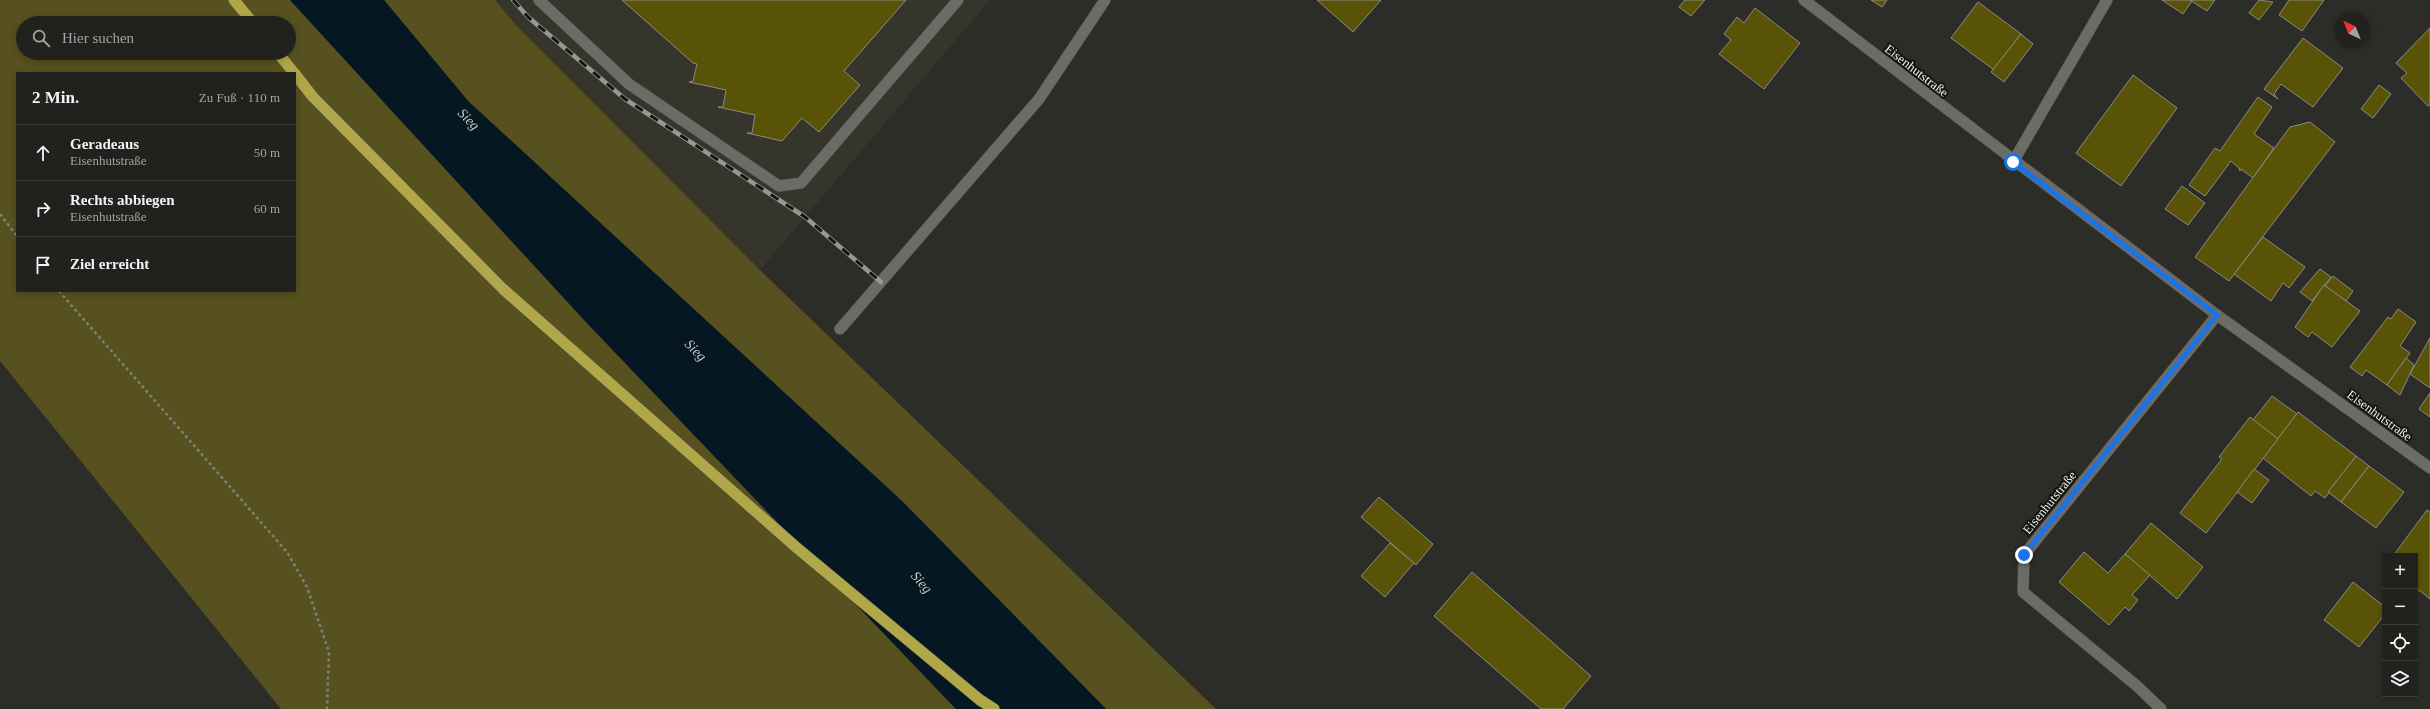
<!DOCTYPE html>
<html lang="de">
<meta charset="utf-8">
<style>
body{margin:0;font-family:Georgia,serif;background:#2d2e2b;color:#f1f3f6}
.controls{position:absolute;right:12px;bottom:12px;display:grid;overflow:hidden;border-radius:0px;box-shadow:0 2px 6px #0003}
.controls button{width:36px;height:36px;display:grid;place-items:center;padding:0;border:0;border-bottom:1px solid #3e3e3c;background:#21211e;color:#f1f3f6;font:20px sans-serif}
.compass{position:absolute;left:2334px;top:12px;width:36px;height:36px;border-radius:50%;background:#21211e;box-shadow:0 2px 6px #0003;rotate:317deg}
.stop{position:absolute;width:12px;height:12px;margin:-9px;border:3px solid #1a73e8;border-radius:50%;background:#fff}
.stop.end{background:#1a73e8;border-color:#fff;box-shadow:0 1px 4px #0008}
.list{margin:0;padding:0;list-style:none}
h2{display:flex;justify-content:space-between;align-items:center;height:52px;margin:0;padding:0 16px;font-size:17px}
h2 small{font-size:13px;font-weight:400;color:#a2a3a4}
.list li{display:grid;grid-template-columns:26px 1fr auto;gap:12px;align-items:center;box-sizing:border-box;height:56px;padding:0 16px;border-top:1px solid #3e3e3c}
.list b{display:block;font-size:15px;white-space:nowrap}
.list p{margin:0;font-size:13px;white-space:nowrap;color:#a2a3a4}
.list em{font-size:13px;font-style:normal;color:#a2a3a4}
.icon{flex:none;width:22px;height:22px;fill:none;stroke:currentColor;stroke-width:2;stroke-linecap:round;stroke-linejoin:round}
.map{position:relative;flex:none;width:2430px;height:709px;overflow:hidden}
.search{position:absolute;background:#21211e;box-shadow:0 2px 6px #0003;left:16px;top:16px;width:280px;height:44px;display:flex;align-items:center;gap:10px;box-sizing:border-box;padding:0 14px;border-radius:22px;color:#a2a3a4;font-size:15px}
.panel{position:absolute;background:#21211e;box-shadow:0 2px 6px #0003;left:16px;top:72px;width:280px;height:220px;border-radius:0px}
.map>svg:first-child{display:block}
</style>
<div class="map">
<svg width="2430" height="709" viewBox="0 0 2430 709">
<rect width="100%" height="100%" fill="#2c2c28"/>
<polygon fill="#36352b" points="495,0 990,0 760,270 515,24"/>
<g fill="#56511e" fill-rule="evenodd">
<path d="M0 0H290L585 321 956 709H281L0 361ZM23 23H289V53H23ZM17 73H295V291H17Z"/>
<polygon points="384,0 495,0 515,24 760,270 1216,709 1106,709 903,502 468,101"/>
</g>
<polygon fill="#041723" points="290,0 384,0 468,101 903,502 1106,709 956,709 585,321"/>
<g fill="#595307" stroke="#8b8b86">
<polygon points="622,0 906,0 844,71 860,85 819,132 802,118 782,141 747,133 752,133 755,115 718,107 723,107 726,90 689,82 693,81 697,64 693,63"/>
<polygon points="1317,0 1381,0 1353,32"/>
<polygon points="1685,0 1705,0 1691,16 1679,7"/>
<polygon points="1871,0 1887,0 1882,7"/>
<polygon points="2162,0 2190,0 2192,1 2183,14"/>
<polygon points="2190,0 2215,0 2207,11"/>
<polygon points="2259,0 2273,2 2259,20 2249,13"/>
<polygon points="2289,0 2324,0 2302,31 2279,15"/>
<polygon points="1978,2 2021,34 1994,70 1951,38"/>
<polygon points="1755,8 1800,43 1764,89 1719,54 1731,40 1724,34 1737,17 1744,23"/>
<polygon points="2430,28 2430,105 2428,106 2401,78 2407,73 2396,63"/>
<polygon points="2021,34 2033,44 2004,82 1991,72"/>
<polygon points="2303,38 2343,68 2313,107 2281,84 2274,94 2278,99 2264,89"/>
<polygon points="2133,75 2177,108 2121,186 2076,153"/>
<polygon points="2379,85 2391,94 2373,118 2361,109"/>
<polygon points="2258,97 2272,107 2254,134 2274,148 2253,178 2241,169 2240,171 2239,168 2231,161 2205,196 2189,185 2215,148 2220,151"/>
<polygon points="2310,122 2335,142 2229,281 2195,257 2290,127"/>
<polygon points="2182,186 2205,203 2188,225 2165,209"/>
<polygon points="2263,237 2305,267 2289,288 2283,283 2271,301 2234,274"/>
<polygon points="2320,269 2331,277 2312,301 2300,292"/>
<polygon points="2333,276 2353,291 2346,301 2325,286"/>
<polygon points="2324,285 2360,311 2332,347 2312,332 2308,337 2295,327"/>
<polygon points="2398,309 2416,322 2400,346 2410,353 2387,385 2366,370 2362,376 2350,367 2388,317 2391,319"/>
<polygon points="2430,338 2430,388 2410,374"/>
<polygon points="2406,358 2414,365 2400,395 2387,385"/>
<polygon points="2430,393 2430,417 2419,409"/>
<polygon points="2272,396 2297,414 2278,439 2253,420"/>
<polygon points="2298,412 2356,456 2325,498 2315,491 2311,496 2263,458"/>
<polygon points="2250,417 2278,439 2206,533 2180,513 2222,459 2219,457"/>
<polygon points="2356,456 2369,466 2341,502 2328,492"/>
<polygon points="2369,466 2404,492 2376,528 2341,502"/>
<polygon points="2254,469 2269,480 2252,503 2237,492"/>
<polygon points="1379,497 1433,544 1416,565 1361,517"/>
<polygon points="2427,510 2430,512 2430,599 2419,590 2415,595 2415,556 2393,556"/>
<polygon points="2151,523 2203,567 2177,599 2125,554"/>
<polygon points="1390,543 1414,563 1385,597 1361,576"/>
<polygon points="2084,552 2108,573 2125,554 2150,575 2132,595 2138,600 2129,611 2125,607 2109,625 2059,582"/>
<polygon points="1472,572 1591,676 1563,709 1541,709 1434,616"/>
<polygon points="2353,582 2385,607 2385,614 2359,647 2324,620"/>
</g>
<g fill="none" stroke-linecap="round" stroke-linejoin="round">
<defs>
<g id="service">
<polyline points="539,0 629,84 779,186 801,183 958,0"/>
<polyline points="840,329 1039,99 1105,0"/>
<polyline points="2161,709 2137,686 2023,592 2024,555 2217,315"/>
</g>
<g id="minor">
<polyline points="1804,0 2217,315 2430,468"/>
<polyline points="2013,162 2107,0"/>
</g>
<g id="trunk">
<polyline points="234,0 253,23"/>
<polyline points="278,53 294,73"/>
<polyline points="295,74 313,97 503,289 797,548 980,700 994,709"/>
</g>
</defs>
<use href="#service" stroke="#494946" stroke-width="12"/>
<use href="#minor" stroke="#494946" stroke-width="12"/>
<use href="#trunk" stroke="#494946" stroke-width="12"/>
<g stroke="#7f7f7b" stroke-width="2.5" stroke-dasharray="3 3" stroke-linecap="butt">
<polyline points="0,214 17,236"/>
<polyline points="59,291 287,552 307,587 329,652 327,709"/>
</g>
<use href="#service" stroke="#6c6c67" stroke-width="11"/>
<use href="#minor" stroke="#6c6c67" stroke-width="11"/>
<use href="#trunk" stroke="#b0a748" stroke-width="11"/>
<defs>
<polyline id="rail" points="513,0 528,17 625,99 805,217 881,282"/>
</defs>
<use href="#rail" stroke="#979794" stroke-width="4.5"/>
<use href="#rail" stroke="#141412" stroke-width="3" stroke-dasharray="9" stroke-linecap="butt"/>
</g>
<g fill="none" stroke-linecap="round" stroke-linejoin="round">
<polyline stroke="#1a73e8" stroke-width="5" points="2013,162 2217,315 2024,555"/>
</g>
<g text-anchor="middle" stroke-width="4" stroke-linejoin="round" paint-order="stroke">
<g font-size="13" fill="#efefec" stroke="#141412">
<text transform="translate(1917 70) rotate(38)" y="5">Eisenhutstraße</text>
<text transform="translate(2380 415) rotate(36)" y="5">Eisenhutstraße</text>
<text transform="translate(2049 502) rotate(-51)" y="5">Eisenhutstraße</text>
</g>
<g font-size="14" font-style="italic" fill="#a1d3f5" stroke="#141412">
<text transform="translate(469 119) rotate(45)" y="5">Sieg</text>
<text transform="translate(696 350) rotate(45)" y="5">Sieg</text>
<text transform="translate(922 582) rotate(49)" y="5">Sieg</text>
</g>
</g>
</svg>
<div class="controls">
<button>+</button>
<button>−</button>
<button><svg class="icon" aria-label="locate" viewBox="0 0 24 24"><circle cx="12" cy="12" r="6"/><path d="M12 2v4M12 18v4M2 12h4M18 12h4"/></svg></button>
<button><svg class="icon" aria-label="layers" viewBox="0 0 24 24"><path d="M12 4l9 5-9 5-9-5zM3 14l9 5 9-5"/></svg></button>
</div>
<svg class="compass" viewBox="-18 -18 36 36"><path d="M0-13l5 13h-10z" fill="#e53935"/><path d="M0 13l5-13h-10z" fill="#a2a3a4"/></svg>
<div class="stop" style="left:2013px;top:162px"></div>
<div class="stop end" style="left:2024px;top:555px"></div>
<div class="search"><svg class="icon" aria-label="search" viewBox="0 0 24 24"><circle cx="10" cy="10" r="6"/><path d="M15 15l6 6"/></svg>Hier suchen</div>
<section class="panel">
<h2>2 Min.<small>Zu Fuß · 110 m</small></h2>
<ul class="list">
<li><svg class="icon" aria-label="ahead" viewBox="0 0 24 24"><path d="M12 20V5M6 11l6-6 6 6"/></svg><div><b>Geradeaus</b><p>Eisenhutstraße</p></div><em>50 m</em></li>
<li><svg class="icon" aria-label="right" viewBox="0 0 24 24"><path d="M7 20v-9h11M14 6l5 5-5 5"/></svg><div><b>Rechts abbiegen</b><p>Eisenhutstraße</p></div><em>60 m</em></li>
<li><svg class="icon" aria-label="arrive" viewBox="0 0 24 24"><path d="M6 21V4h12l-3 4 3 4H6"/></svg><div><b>Ziel erreicht</b></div></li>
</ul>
</section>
</div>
